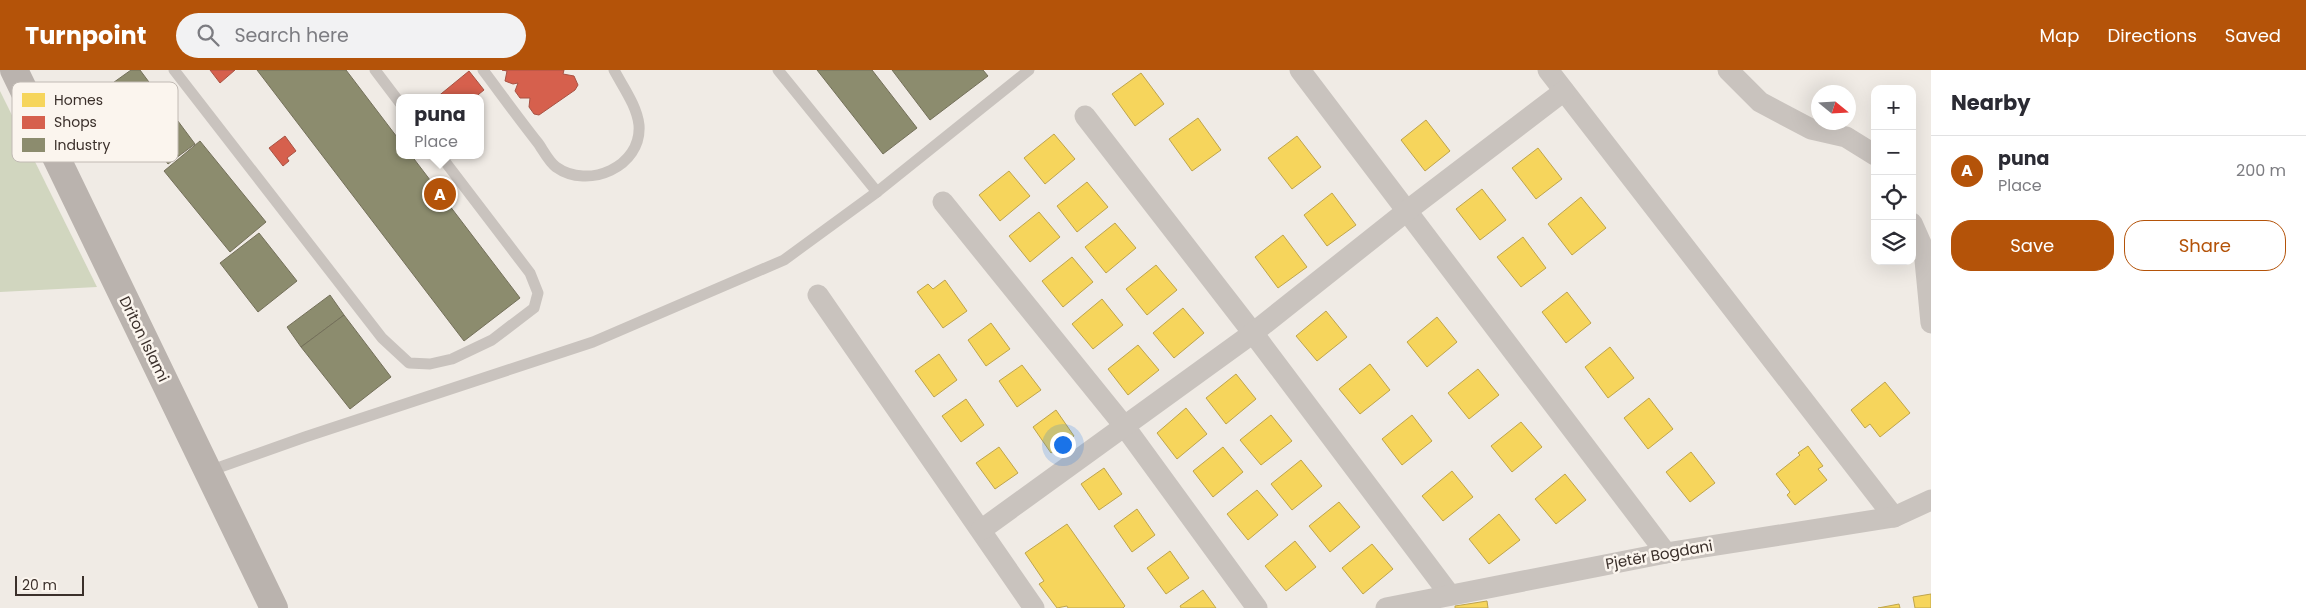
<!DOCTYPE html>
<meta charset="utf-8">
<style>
body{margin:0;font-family:Poppins,sans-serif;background:#f2f2f3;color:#2b2b33}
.controls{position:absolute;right:15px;top:15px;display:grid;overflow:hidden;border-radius:10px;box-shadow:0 5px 20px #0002}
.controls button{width:45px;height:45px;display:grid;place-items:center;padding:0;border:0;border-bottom:1px solid #e1e1e2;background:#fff;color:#2b2b33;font:25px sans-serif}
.compass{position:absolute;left:1811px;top:15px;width:45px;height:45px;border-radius:50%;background:#fff;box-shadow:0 5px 20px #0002;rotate:108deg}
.scale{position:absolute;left:15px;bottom:12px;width:69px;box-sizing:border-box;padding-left:5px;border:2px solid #3b302b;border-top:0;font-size:14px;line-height:18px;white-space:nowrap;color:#3b302b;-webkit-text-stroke:4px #fbf5ee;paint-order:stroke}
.you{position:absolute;left:1062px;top:374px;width:18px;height:18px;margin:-12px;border:4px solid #fff;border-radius:50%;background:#1a73e8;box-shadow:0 0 0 8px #1a73e833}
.badge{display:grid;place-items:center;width:32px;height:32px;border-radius:50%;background:#b45309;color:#fff;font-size:16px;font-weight:700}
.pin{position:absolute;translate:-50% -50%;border:2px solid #fff;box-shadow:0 1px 5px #0006}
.popup{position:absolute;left:396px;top:24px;width:88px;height:65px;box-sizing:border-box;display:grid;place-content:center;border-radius:10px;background:#fff;filter:drop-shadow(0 1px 4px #0005);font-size:16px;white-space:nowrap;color:#7c7c81}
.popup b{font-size:19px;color:#2b2b33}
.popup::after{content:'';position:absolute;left:50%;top:100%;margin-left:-10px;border:10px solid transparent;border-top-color:#fff}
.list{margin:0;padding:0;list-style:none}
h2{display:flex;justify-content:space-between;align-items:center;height:65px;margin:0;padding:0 20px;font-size:21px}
h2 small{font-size:16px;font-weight:400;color:#7c7c81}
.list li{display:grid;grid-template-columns:32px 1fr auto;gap:15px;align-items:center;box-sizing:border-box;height:70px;padding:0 20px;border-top:1px solid #e1e1e2}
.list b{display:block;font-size:19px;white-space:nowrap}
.list p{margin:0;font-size:16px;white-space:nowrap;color:#7c7c81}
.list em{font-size:16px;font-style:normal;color:#7c7c81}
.actions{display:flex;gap:10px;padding:15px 20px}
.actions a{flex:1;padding:11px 0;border:1px solid #b45309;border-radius:20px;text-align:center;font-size:18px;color:#b45309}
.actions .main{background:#b45309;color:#fff}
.icon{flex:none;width:28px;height:28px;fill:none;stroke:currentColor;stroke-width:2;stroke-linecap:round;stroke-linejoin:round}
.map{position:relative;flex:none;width:1931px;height:538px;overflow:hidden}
header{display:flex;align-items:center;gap:30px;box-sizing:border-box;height:70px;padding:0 25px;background:#b45309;color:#fff}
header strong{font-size:24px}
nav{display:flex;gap:28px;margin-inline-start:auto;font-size:18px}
.search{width:350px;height:45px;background:#f2f2f3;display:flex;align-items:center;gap:12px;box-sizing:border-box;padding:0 18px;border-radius:28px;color:#7c7c81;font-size:19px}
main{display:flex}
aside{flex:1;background:#fff}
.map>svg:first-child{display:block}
</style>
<header>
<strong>Turnpoint</strong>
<div class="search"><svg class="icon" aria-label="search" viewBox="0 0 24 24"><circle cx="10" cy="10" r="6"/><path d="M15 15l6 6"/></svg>Search here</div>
<nav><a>Map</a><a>Directions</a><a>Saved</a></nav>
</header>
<main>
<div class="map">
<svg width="1931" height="538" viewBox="0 0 1931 538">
<rect width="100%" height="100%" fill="#f0ebe5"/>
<polygon fill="#d1d6bf" points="0,21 97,217 0,222"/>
<g fill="#f6d55c" stroke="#bea44d">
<polygon points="1141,3 1164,34 1135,56 1112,24"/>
<polygon points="1198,48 1221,80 1192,101 1169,69"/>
<polygon points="1426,50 1450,81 1425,101 1401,70"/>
<polygon points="1054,64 1075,89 1045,114 1024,88"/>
<polygon points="1297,66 1321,97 1292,119 1268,88"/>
<polygon points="1538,78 1562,109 1536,129 1512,98"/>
<polygon points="1009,101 1030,126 1000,151 979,125"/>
<polygon points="1087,112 1108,137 1077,162 1057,136"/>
<polygon points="1482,119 1506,150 1480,170 1456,139"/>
<polygon points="1332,123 1356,155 1327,176 1304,145"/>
<polygon points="1581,127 1606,158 1572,185 1548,154"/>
<polygon points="1039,142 1060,167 1030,192 1009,166"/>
<polygon points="1115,153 1136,178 1106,203 1085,177"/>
<polygon points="1283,165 1307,197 1278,218 1255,187"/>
<polygon points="1523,167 1546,198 1521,217 1497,187"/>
<polygon points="1072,187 1093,212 1063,237 1042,211"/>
<polygon points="1156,195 1177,220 1147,245 1126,219"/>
<polygon points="945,210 967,241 943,258 917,222 928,214 933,219"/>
<polygon points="1567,222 1591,253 1566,273 1542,242"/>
<polygon points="1102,229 1123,255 1093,279 1072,254"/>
<polygon points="1183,238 1204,263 1174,288 1153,263"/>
<polygon points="1326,241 1347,267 1317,291 1296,266"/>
<polygon points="1437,247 1457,272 1427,297 1407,272"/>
<polygon points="991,253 1010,279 986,296 968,270"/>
<polygon points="1138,275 1159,300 1128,325 1108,299"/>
<polygon points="1610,277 1634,308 1608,328 1585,297"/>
<polygon points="939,284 957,310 934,327 915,301"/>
<polygon points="1370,294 1390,320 1360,344 1339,319"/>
<polygon points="1022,295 1041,320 1017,337 999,311"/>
<polygon points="1478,299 1499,325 1469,349 1448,323"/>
<polygon points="1236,304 1256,329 1226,354 1206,328"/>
<polygon points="1885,312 1910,343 1880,367 1870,354 1865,358 1851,340"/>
<polygon points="1649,328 1673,359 1648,379 1624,348"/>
<polygon points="966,329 984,355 961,372 942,346"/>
<polygon points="1186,338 1207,364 1177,389 1157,363"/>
<polygon points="1056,340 1074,366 1051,383 1033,357"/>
<polygon points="1271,345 1292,371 1261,395 1240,370"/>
<polygon points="1412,345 1432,371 1402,395 1382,369"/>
<polygon points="1521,352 1542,377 1512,402 1491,376"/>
<polygon points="1808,376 1823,396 1818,399 1827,410 1795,435 1787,425 1790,422 1776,404 1800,385 1798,383"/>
<polygon points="999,377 1018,403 995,419 976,393"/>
<polygon points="1223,377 1243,402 1213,427 1193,401"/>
<polygon points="1691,382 1715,413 1690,432 1666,402"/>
<polygon points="1301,390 1322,416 1292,440 1271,414"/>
<polygon points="1104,398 1122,424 1099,440 1081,414"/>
<polygon points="1452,401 1473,427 1443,451 1422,426"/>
<polygon points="1565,404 1586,430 1556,454 1535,429"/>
<polygon points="1257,420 1278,445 1248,470 1227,444"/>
<polygon points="1339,432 1360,457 1330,482 1309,456"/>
<polygon points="1137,439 1155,465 1132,482 1114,456"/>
<polygon points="1499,444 1520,470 1489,494 1469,469"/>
<polygon points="1067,454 1125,536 1123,538 1068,538 1067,536 1057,538 1039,514 1044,511 1025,483"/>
<polygon points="1295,471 1316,497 1286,521 1265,496"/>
<polygon points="1372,474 1393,499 1363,524 1342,498"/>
<polygon points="1170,481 1189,508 1166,524 1147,498"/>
<polygon points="1203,520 1216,538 1181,538 1180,536"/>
<polygon points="1931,524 1931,538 1915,538 1913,527"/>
<polygon points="1487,531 1488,538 1455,538 1455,536"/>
<polygon points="1899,534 1900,538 1878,538"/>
</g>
<g fill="#d6604d" stroke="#a85243">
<polygon points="210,0 235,0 220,13"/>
<polygon points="502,0 564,0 563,4 574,6 578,15 575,20 539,45 534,44 529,37 530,28 520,28 515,21 518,13 513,14 505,11 507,1"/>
<polygon points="469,1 484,20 474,28 436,28"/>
<polygon points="285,66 296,81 287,88 289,91 283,96 269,78"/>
</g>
<g fill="#8c8c6e" stroke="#74705a">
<polygon points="131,0 140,0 195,74 168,94 110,15"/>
<polygon points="257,0 346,0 400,71 400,85 411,85 520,228 464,271"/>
<polygon points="817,0 872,0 917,58 883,84"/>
<polygon points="892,0 983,0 988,6 930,50"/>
<polygon points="200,71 266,152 230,182 164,101"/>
<polygon points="259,163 297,211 258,242 220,193"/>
<polygon points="330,225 344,245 301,277 287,257"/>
<polygon points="344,245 391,307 350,339 301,277"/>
</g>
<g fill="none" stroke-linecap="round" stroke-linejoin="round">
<g stroke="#c9c3be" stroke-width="11">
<polyline points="174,0 382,268 409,293 430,294 452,289 492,270 534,238 538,223 530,203 440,85"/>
<polyline points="375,0 400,33"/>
<path d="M483 0C501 24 519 49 538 73 543 80 549 92 556 97 588 120 642 97 639 55 637 36 623 17 614 0"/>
<polyline points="778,0 877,122"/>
<polyline points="209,401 305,367 593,272 784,190 877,122 1029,0"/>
</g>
<g stroke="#c9c3be" stroke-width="21">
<polyline points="1300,0 1666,483"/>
<polyline points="1548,0 1894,447"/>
<polyline points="1728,0 1760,32 1811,59 1846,67 1875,85"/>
<polyline points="1085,46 1253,263 1450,525"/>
<polyline points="943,132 1125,357 1257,538"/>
<polyline points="1912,153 1924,180 1931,253"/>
<polyline points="818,225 1034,538"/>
<polyline points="981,460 1253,263 1408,140 1564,21"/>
<polyline points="1386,538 1666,483 1894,447 1931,430"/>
</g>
<polyline stroke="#bab3ae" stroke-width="28" points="14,0 274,538"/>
</g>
<g text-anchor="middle" stroke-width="5" stroke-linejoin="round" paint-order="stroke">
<g font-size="15" fill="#3b302b" stroke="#fbf5ee">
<text transform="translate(144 269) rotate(64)" y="5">Driton Islami</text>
<text transform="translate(1659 485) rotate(-10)" y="5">Pjetër Bogdani</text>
</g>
</g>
<rect x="12" y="12" width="166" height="80" rx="8" fill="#fbf5ee" stroke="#c1bab4" stroke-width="1"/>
<rect x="22" y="23" width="23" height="14" fill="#f6d55c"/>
<rect x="22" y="46" width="23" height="13" fill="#d6604d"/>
<rect x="22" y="68" width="23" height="14" fill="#8c8c6e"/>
<g font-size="14" fill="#3b302b">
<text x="54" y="35">Homes</text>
<text x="54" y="57">Shops</text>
<text x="54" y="80">Industry</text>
</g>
</svg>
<div class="controls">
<button>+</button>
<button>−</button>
<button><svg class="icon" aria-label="locate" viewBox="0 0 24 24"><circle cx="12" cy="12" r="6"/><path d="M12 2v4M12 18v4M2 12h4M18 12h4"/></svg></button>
<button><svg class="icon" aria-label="layers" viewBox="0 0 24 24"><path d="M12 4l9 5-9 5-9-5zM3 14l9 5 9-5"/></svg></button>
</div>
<svg class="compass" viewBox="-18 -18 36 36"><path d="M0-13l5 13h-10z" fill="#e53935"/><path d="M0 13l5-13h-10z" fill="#7c7c81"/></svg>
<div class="scale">20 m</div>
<div class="you"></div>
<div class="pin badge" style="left:440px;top:124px">A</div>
<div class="popup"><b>puna</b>Place</div>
</div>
<aside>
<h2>Nearby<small></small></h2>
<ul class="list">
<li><span class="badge">A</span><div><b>puna</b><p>Place</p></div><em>200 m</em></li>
</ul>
<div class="actions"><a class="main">Save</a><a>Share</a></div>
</aside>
</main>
